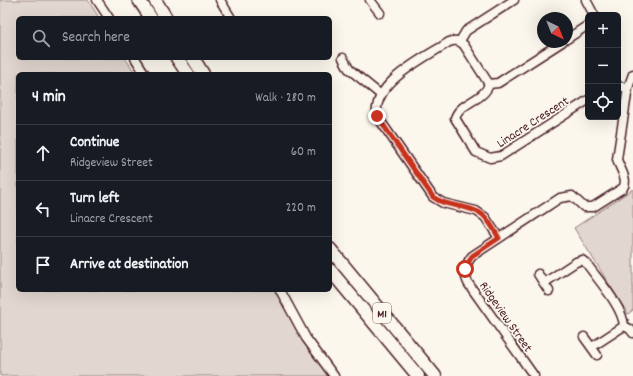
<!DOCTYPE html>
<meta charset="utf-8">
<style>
body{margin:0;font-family:Dekko,sans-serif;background:#242831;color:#f1f3f6}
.controls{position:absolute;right:12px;top:12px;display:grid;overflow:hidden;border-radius:6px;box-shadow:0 4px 16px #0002}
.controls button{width:36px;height:36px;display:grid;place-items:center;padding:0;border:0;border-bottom:1px solid #363941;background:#171b24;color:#f1f3f6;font:20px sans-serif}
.compass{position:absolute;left:537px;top:12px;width:36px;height:36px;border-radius:50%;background:#171b24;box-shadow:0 4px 16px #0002;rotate:137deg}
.stop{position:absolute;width:12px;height:12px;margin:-9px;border:3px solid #c8321e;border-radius:50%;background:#fff}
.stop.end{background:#c8321e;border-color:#fff;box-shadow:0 1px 4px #0008}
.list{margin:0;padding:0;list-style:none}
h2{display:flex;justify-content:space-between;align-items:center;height:52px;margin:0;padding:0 16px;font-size:17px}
h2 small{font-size:13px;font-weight:400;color:#9ea1a6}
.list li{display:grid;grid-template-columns:26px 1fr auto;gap:12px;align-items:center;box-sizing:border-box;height:56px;padding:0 16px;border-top:1px solid #363941}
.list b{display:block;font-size:15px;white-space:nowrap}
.list p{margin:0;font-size:13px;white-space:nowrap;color:#9ea1a6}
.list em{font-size:13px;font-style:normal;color:#9ea1a6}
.icon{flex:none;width:22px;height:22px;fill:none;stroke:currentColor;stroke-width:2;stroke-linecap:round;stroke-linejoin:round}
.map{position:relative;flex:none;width:633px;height:376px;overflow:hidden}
.search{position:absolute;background:#171b24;box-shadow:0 4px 16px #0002;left:16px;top:16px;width:316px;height:44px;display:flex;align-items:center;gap:10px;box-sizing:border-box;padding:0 14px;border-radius:6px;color:#9ea1a6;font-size:15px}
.panel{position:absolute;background:#171b24;box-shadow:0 4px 16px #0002;left:16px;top:72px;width:316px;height:220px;border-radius:6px}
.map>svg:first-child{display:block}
</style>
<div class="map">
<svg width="633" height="376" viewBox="0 0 633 376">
<rect width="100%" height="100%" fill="#fbf7ec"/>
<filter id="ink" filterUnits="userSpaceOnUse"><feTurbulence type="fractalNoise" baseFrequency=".025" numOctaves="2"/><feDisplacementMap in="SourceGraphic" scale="8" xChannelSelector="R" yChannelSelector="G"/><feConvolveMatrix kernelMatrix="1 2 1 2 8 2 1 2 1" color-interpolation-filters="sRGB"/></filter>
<g filter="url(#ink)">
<g fill="#e2d7d0" stroke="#967b7e">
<path d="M0 0H88L99 18H18V58H125L136 74H18V290H277C291 321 308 349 329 376H0Z"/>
<polygon points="633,189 633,310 628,314 574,228"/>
</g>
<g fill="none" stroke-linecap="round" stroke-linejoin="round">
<defs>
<g id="minor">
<polyline points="97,0 109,18"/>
<polyline points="220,0 231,18"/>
<polyline points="370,0 380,13"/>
<polyline points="586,0 594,15"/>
<polyline points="567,39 588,25"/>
<polyline points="460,41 466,31 514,0"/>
<polyline points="135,58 145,74"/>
<polyline points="343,58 349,69 381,95"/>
<polyline points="489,84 498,83 562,42"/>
<polyline points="618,86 628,88"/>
<path d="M499 238 485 217 476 211 443 203 433 197 377 116C372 82 425 58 449 42 455 40 459 40 464 45L489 84C484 101 461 101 455 118L476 152 490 158 501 156 588 100"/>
<polyline points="538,274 549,291"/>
<path d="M544 283 576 262 582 260 587 264C598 280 623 307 624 326L630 329 633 333"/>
<polyline points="280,290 306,338 334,376"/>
<polyline points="584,337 597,355"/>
<polyline points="592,347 624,326"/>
<path d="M534 376 468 283C463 273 465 265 472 256L560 198 572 196 584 207H593L623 188C629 179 619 168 617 159L628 88 633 74"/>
</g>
<g id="highway">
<polyline points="139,0 151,18"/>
<polyline points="155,0 166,18"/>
<polyline points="177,58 188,74"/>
<polyline points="193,58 203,74"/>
<polyline points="330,249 435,376"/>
<polyline points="330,270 418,376"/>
</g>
</defs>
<use href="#minor" stroke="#4a1f2b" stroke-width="11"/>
<use href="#highway" stroke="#4a1f2b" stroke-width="15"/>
<use href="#minor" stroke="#fbf7ec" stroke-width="8"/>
<use href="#highway" stroke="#fbf7ec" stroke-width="12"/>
</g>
</g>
<g fill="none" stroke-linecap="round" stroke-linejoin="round" filter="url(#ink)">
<path stroke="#c8321e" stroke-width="5" d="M377 116 433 197C447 208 469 204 483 215 489 220 494 230 499 238L472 256 465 269"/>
</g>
<g text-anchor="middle" stroke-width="3.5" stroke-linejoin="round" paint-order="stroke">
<rect fill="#fbf7ec" stroke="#7f6065" stroke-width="1" x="373" y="303" width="18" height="20" rx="3"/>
<g font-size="12" font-weight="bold" fill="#4a1f2b">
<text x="382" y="317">M1</text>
</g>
<g font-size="13" fill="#4a1f2b" stroke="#fbf7ec">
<text transform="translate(532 121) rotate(-33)" y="5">Linacre Crescent</text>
<text transform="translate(507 316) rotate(55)" y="5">Ridgeview Street</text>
</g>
</g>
</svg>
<div class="controls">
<button>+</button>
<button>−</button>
<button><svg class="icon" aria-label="locate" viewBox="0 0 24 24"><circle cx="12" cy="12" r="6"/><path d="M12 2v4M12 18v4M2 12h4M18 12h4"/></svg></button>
</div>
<svg class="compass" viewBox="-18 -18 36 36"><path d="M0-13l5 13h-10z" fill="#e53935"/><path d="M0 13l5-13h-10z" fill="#9ea1a6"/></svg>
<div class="stop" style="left:465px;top:269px"></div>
<div class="stop end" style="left:377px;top:116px"></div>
<div class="search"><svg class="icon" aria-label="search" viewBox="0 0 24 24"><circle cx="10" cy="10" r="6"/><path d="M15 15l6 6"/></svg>Search here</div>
<section class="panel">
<h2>4 min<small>Walk · 280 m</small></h2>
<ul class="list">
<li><svg class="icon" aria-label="ahead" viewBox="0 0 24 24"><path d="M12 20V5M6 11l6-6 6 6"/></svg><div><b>Continue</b><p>Ridgeview Street</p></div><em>60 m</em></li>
<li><svg class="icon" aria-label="left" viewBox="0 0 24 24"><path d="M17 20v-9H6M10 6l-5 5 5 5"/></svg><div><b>Turn left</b><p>Linacre Crescent</p></div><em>220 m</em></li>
<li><svg class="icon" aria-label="arrive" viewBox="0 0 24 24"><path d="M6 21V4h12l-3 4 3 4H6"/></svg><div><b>Arrive at destination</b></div></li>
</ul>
</section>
</div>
